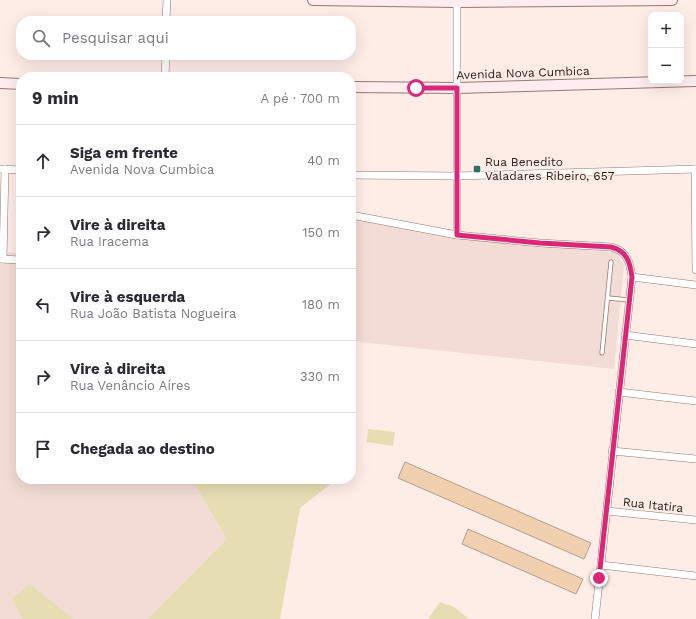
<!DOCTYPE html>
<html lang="pt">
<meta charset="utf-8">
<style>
body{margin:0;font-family:"Work Sans",sans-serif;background:#f2f2f3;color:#2b2b33}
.controls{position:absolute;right:12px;top:12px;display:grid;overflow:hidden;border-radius:8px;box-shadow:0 4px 16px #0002}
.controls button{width:36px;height:36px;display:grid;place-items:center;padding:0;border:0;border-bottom:1px solid #e1e1e2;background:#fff;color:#2b2b33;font:20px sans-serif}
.stop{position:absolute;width:12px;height:12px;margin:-9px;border:3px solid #db2777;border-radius:50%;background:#fff}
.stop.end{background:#db2777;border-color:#fff;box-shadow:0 1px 4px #0008}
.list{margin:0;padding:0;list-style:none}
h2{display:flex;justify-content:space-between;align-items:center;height:52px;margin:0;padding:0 16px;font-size:17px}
h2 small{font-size:13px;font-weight:400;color:#7c7c81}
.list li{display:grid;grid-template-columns:26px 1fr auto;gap:12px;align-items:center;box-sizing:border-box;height:72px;padding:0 16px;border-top:1px solid #e1e1e2}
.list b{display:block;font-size:15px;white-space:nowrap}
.list p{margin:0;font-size:13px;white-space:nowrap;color:#7c7c81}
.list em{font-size:13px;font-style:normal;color:#7c7c81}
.icon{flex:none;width:22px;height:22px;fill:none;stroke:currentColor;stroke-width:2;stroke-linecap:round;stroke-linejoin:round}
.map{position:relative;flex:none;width:696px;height:619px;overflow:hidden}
.search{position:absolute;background:#fff;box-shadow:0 4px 16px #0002;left:16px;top:16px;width:340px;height:44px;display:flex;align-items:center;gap:10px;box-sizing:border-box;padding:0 14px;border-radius:16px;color:#7c7c81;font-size:15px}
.panel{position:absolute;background:#fff;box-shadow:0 4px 16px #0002;left:16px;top:72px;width:340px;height:412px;border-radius:16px}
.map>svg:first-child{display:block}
</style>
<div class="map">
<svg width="696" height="619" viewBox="0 0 696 619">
<rect width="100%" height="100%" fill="#feece7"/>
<g fill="#f2dcd5">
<polygon points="351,220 616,253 624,265 614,369 351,341"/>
<polygon points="0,252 21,253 21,479 193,479 248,532 182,619 0,619"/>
</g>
<g fill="#e7ddb3">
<polygon points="368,429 395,432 393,446 367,442"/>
<polygon points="192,479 337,479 300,508 280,619 148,619 227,539"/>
<polygon points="30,584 73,619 23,619 12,599"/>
<polygon points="440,602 454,607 469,619 428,619"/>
</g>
<g fill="#f1d0af" stroke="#b29e8b">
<polygon points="405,462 591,543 584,559 398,478"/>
<polygon points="468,529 583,579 576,594 462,544"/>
</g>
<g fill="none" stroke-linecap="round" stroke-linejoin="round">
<defs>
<g id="lane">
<polyline points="608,298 629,300"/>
<polyline points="602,353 611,262"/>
</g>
<g id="street">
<polyline points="457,2 457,235"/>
<polyline points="166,21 167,0"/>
<polyline points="165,77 166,55"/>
<polyline points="1,169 21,170"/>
<polyline points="695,169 696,270"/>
<polyline points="351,175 456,176 696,169"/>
<path d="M351 215 457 235 540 243 611 247C627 251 630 262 632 277L595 619"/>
<polyline points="0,259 21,260"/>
<polyline points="3,259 5,169"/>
<polyline points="632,277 696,285"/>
<polyline points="625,335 696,344"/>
<polyline points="619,392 696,401"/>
<polyline points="612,451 696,459"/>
<polyline points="607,511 696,520"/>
<polyline points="601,565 696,576"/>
</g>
<g id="secondary">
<polyline points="313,0 457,2 672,0"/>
<polyline points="0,83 21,84"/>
<polyline points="351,87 457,88 696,81"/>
</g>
</defs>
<use href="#lane" stroke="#947971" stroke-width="5"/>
<use href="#street" stroke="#947971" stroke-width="8"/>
<use href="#secondary" stroke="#947971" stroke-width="12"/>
<use href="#lane" stroke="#fff" stroke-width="3.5"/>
<use href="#street" stroke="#fff" stroke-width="7"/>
<use href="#secondary" stroke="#feecef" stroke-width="10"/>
</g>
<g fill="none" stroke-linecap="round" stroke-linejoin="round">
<path stroke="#db2777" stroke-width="5" d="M416 88H457V235L540 243 611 247C627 251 630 262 632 277L599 578"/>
</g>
<rect fill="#2a726a" stroke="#feece7" stroke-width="1.5" x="473" y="165" width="8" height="8" rx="2"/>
<g text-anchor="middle" stroke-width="3.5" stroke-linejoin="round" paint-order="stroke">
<g font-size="12" fill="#261b18" stroke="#feece7">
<text transform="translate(523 73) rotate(-2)" y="4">Avenida Nova Cumbica</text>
<text transform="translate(653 505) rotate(6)" y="4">Rua Itatira</text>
</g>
<g font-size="12" fill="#261b18" stroke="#feece7" text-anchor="start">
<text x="485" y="166">Rua Benedito<tspan x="485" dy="14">Valadares Ribeiro, 657</tspan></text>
</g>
</g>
</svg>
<div class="controls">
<button>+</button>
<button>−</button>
</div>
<div class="stop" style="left:416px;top:88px"></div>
<div class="stop end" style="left:599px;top:578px"></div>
<div class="search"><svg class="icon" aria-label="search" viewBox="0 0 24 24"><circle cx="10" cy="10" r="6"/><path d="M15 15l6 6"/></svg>Pesquisar aqui</div>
<section class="panel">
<h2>9 min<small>A pé · 700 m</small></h2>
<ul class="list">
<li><svg class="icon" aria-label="ahead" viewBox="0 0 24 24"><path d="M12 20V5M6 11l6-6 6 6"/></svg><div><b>Siga em frente</b><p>Avenida Nova Cumbica</p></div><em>40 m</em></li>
<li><svg class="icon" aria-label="right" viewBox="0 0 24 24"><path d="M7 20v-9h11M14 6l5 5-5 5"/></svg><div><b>Vire à direita</b><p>Rua Iracema</p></div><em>150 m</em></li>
<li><svg class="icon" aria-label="left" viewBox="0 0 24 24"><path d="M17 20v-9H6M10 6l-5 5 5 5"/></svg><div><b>Vire à esquerda</b><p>Rua João Batista Nogueira</p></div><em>180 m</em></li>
<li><svg class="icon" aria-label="right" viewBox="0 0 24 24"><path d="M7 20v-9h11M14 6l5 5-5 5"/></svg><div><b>Vire à direita</b><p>Rua Venâncio Aíres</p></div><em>330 m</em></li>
<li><svg class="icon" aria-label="arrive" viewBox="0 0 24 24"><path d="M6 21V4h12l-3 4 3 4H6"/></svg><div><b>Chegada ao destino</b></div></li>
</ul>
</section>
</div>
